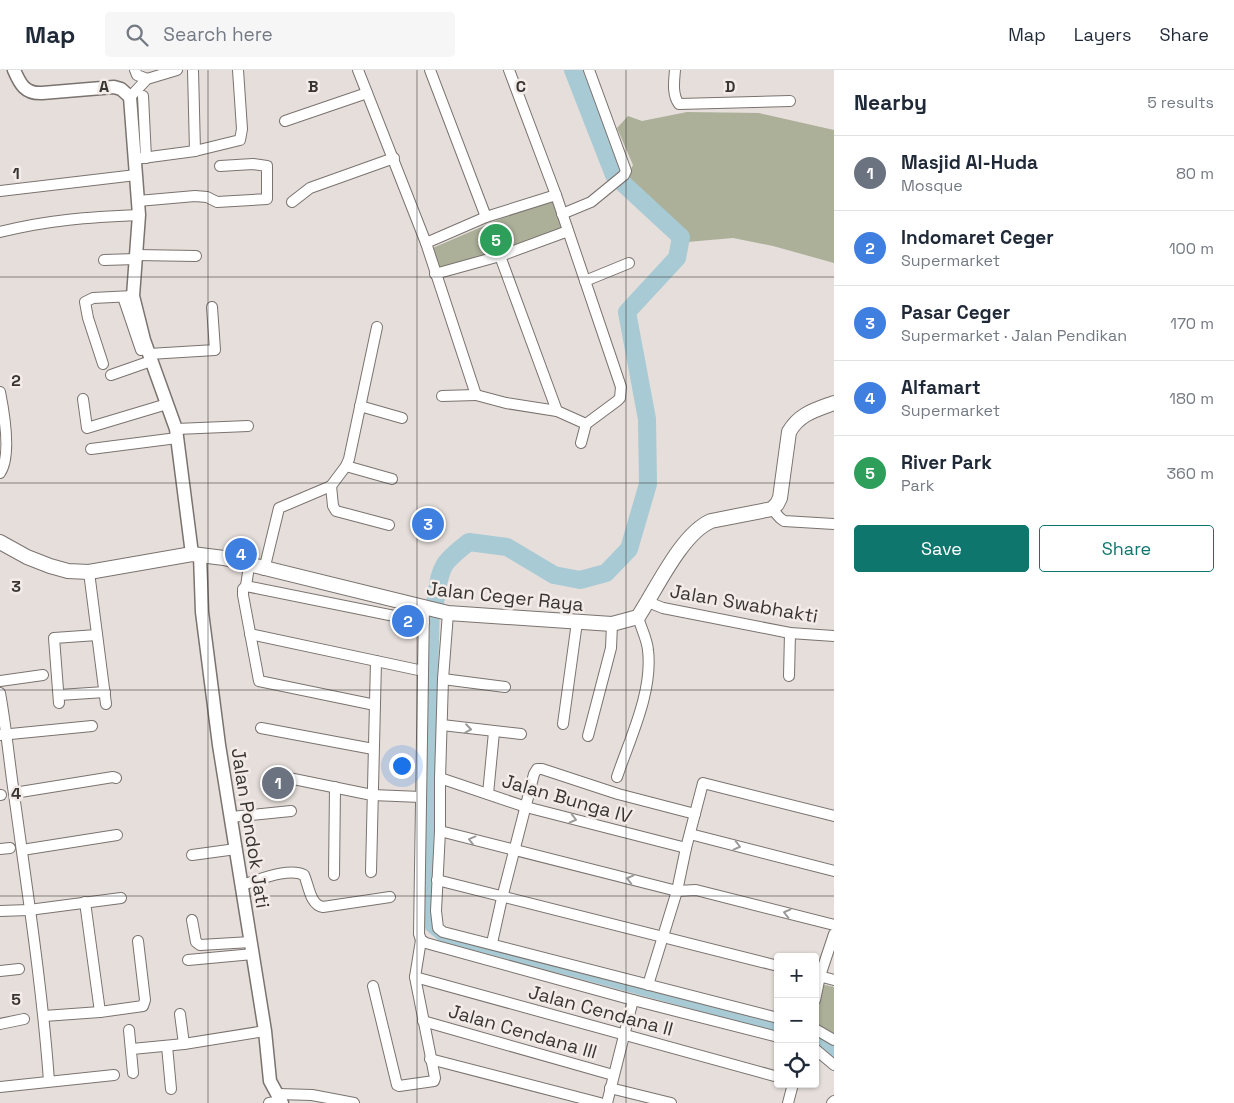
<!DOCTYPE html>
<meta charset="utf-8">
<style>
body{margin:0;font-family:"Space Grotesk",sans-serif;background:#f6f6f7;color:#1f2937}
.controls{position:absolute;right:15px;bottom:15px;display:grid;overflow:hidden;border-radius:5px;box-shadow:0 1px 4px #0004}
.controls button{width:45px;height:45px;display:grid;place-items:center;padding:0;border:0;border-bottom:1px solid #e0e1e3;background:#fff;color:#1f2937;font:25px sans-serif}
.you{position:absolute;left:401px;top:695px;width:18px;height:18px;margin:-12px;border:4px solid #fff;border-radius:50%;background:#1a73e8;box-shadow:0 0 0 8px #1a73e833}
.badge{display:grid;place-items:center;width:32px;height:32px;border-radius:50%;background:#0f766e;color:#fff;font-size:16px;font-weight:700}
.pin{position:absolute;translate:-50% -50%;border:2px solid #fff;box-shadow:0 1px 5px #0006}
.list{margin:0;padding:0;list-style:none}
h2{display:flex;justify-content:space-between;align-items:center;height:65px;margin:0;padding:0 20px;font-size:21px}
h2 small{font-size:16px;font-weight:400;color:#747a83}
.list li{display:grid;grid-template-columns:32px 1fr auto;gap:15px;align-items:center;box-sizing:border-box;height:75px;padding:0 20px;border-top:1px solid #e0e1e3}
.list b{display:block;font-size:19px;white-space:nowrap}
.list p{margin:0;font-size:16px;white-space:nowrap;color:#747a83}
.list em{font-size:16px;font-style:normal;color:#747a83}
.actions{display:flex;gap:10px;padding:15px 20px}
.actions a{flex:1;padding:11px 0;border:1px solid #0f766e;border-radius:5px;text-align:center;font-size:18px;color:#0f766e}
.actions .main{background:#0f766e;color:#fff}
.icon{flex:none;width:28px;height:28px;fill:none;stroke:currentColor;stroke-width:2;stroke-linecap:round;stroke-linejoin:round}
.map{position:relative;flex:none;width:834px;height:1033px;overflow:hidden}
header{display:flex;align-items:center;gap:30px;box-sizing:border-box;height:70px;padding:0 25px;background:#fff;border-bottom:1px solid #e0e1e3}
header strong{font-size:24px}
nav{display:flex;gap:28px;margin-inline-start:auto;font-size:18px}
.search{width:350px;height:45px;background:#f6f6f7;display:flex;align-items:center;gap:12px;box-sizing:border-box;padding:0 18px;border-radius:5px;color:#747a83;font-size:19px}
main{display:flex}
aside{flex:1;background:#fff}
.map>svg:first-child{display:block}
</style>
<header>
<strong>Map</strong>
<div class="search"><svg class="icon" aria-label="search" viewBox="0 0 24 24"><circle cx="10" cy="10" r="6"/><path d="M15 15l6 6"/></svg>Search here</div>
<nav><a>Map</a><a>Layers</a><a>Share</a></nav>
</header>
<main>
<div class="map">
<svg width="834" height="1033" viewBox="0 0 834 1033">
<rect width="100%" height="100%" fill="#e5deda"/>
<g fill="#acb099">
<polygon points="687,42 759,43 834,60 834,193 773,176 733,168 687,172 621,119 633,95 617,58 628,46 642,51"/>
<polygon points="556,125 568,161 435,204 428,180"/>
<polygon points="821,914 834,917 834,963 815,955 815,938"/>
</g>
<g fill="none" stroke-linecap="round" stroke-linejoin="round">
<g stroke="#a7cad5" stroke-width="10">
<polyline points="435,534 429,755 428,845 430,857 441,866 451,869 778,957"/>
<polyline points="815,968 825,973 834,982"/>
</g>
<path stroke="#a7cad5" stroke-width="18" d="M435 533C441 497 439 495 469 472L507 477 554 505 580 510 606 503 629 479 648 414 647 349 627 242 677 188 681 167 614 105 573 0"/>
<defs>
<g id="minor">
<polyline points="135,0 137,5 147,9"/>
<polyline points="193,0 195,81"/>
<polyline points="358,0 426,173"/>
<polyline points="430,0 486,147"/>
<polyline points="509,0 556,125 621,317 620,328 617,331 586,354"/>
<path d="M675 0C674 11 672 25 679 34L790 31"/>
<polyline points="143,26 146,88"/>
<polyline points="130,27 147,9 177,0"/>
<polyline points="285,51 367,23"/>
<polyline points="135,89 195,81 240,70 242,59 238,0"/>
<polyline points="0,121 136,105"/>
<polyline points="138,131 195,126 207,127 217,132 267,129 267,96 253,94 220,96"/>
<polyline points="292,132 310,118 394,88"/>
<polyline points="562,144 591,132 624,105 626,101 589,0"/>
<path d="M0 162C48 150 89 147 139 145"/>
<polyline points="136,185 196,186"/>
<polyline points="500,186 557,341 586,354 581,373"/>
<polyline points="104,190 136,189"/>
<polyline points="435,204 500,186 568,161"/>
<polyline points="585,211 629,193"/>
<polyline points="123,227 141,280"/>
<polyline points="149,284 215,280 212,237"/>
<polyline points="103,294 88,248 85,232 93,228 133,226"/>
<polyline points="111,305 151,291"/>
<path d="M0 322C4 342 12 386 0 403"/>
<polyline points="476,325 506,333 557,341"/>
<polyline points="442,326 476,325 426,173 486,147 556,125"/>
<polyline points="83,329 87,358 167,334"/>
<polyline points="360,336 402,348"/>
<polyline points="176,359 248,356"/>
<polyline points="91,379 177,368"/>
<polyline points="346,396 392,409"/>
<polyline points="331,416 346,396 349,389 377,257"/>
<polyline points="331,416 333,436 336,441 389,455"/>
<polyline points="772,439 780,448 784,451 834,454"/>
<polyline points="249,496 246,516 243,519 243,525 259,611 375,635"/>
<polyline points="264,500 279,438 331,416"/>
<polyline points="89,502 106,634"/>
<polyline points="246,516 424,552"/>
<polyline points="648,532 663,538 790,563 834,566"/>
<polyline points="424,538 419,864 421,870 426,873 633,930 778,967"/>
<polyline points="448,543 443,609 440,708 440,761 436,841 438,858 443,862 778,948"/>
<polyline points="250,564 423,601"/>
<polyline points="789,606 790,563"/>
<polyline points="443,609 505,617"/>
<polyline points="0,611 43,605"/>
<path d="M0 623C6 656 9 690 14 724 27 820 42 915 49 1011"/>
<polyline points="59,625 105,622"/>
<polyline points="59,633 54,568 97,565"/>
<polyline points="563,654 577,552"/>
<polyline points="442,655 521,664"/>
<polyline points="261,658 373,679"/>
<polyline points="0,665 92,656"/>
<polyline points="588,666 611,578 612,554"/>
<polyline points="274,705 372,725 421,727"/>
<path d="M617 707C630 668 653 622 648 580 647 569 641 558 638 547"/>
<polyline points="440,708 526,737 686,778"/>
<polyline points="14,723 113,707 116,708"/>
<polyline points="488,724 494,662"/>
<polyline points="0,725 1,725"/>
<polyline points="231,747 291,741"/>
<polyline points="440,761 677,821 696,820 834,855"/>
<polyline points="690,764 834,801"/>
<polyline points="0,779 10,778"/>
<polyline points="22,780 117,765"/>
<polyline points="192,785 236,779"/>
<polyline points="371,802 376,591"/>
<polyline points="334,805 335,717"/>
<polyline points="437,810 778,896"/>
<path d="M242 815C259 810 289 797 304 805 309 816 310 835 323 837L390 827"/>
<polyline points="85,832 100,942"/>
<polyline points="0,841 29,840 121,828"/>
<polyline points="192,850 196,872 200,875 251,872"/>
<polyline points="492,873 502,828 534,704 537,699 542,699 618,724 695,744"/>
<polyline points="188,890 253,884"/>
<polyline points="0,901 19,899"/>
<polyline points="815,905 834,910"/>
<polyline points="415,907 778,1007"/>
<polyline points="648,915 677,821 686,778 703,713 834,746"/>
<polyline points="373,916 397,1015 399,1016 434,1011 435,1008 415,907 421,870"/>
<polyline points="815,930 820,906 834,864"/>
<polyline points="180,944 184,974"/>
<polyline points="44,946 100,942 143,936 145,930 138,871"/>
<polyline points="423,951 613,1005"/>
<polyline points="0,954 24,949"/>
<polyline points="815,959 834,970"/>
<polyline points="129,960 133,1003"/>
<polyline points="167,976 171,1019"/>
<polyline points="132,979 184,974 265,961"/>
<polyline points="815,979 834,995"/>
<polyline points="430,989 600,1033"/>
<polyline points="0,1017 114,1005"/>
<polyline points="610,1018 671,1033"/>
<polyline points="278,1024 312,1025 354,1033"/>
<polyline points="269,1033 281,1031"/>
<polyline points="607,1033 633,930"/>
<polyline points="788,1033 793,1014"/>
<polyline points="832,1033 834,1031"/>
</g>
<g id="tertiary">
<path d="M14 0C20 14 25 24 42 23L114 17 121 19 130 27 139 145 133 226 144 270 176 359 192 484"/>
<polyline points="200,485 202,542 219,675 265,961 270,1011 282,1033"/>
</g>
<path id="secondary" d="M0 472 27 487 50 496 68 501 89 502 192 484 224 488 448 543 612 554 638 547C656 520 681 464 711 451L772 439 777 434 780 428 789 362C799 344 815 340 834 333"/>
</defs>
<use href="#minor" stroke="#7a736f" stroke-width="12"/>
<use href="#tertiary" stroke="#7a736f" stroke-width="15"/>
<use href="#secondary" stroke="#7a736f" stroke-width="16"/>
<use href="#minor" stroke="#fff" stroke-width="10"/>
<use href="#tertiary" stroke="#fff" stroke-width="12"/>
<use href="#secondary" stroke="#fff" stroke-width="14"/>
</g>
<defs><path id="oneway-chevron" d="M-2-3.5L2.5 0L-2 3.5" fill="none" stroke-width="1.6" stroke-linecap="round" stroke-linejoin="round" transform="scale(1.25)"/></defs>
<g stroke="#9c9a99">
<use href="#oneway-chevron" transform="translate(468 659) rotate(8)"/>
<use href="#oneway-chevron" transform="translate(573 749) rotate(14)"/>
<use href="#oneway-chevron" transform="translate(472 770) rotate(-165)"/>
<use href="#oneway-chevron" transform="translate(737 776) rotate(14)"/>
<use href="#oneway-chevron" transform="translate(630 809) rotate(-166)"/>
<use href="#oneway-chevron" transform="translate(787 843) rotate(-166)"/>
</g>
<path fill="none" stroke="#383533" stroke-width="1" stroke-opacity="0.55" d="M208 0V1033M417 0V1033M626 0V1033M0 207H834M0 413H834M0 620H834M0 826H834"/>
<g text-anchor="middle" stroke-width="5" stroke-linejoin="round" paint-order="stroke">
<g font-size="19" fill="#383533" stroke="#f3ebe7">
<text transform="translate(505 526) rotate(6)" y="7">Jalan Ceger Raya</text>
<text transform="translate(744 533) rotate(10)" y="7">Jalan Swabhakti</text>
<text transform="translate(567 728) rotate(16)" y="7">Jalan Bunga IV</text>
<text transform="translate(251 758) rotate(81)" y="7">Jalan Pondok Jati</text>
<text transform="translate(601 940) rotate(15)" y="7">Jalan Cendana II</text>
<text transform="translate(523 961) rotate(16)" y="7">Jalan Cendana III</text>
</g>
</g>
<g font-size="16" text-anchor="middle" font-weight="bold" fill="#383533" stroke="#f3ebe7" stroke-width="5" stroke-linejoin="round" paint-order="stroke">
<text x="104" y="22">A</text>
<text x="313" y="22">B</text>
<text x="521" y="22">C</text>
<text x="730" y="22">D</text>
<text x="16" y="109">1</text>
<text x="16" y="316">2</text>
<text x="16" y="522">3</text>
<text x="16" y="729">4</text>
<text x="16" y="935">5</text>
</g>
</svg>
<div class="controls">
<button>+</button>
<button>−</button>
<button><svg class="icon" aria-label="locate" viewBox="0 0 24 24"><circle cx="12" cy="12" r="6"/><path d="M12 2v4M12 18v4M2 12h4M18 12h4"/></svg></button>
</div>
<div class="you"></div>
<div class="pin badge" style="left:278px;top:713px;background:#6b7280">1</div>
<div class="pin badge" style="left:408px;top:551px;background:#3f7fe0">2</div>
<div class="pin badge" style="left:428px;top:454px;background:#3f7fe0">3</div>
<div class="pin badge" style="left:241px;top:484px;background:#3f7fe0">4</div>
<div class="pin badge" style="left:496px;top:170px;background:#2e9e5b">5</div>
</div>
<aside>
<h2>Nearby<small>5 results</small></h2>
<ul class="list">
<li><span class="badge" style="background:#6b7280">1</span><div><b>Masjid Al-Huda</b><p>Mosque</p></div><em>80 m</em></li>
<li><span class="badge" style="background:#3f7fe0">2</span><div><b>Indomaret Ceger</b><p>Supermarket</p></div><em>100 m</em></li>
<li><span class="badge" style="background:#3f7fe0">3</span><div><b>Pasar Ceger</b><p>Supermarket · Jalan Pendikan</p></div><em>170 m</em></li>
<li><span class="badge" style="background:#3f7fe0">4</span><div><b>Alfamart</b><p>Supermarket</p></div><em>180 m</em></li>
<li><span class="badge" style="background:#2e9e5b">5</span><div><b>River Park</b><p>Park</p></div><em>360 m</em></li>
</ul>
<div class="actions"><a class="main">Save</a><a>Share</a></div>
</aside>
</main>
